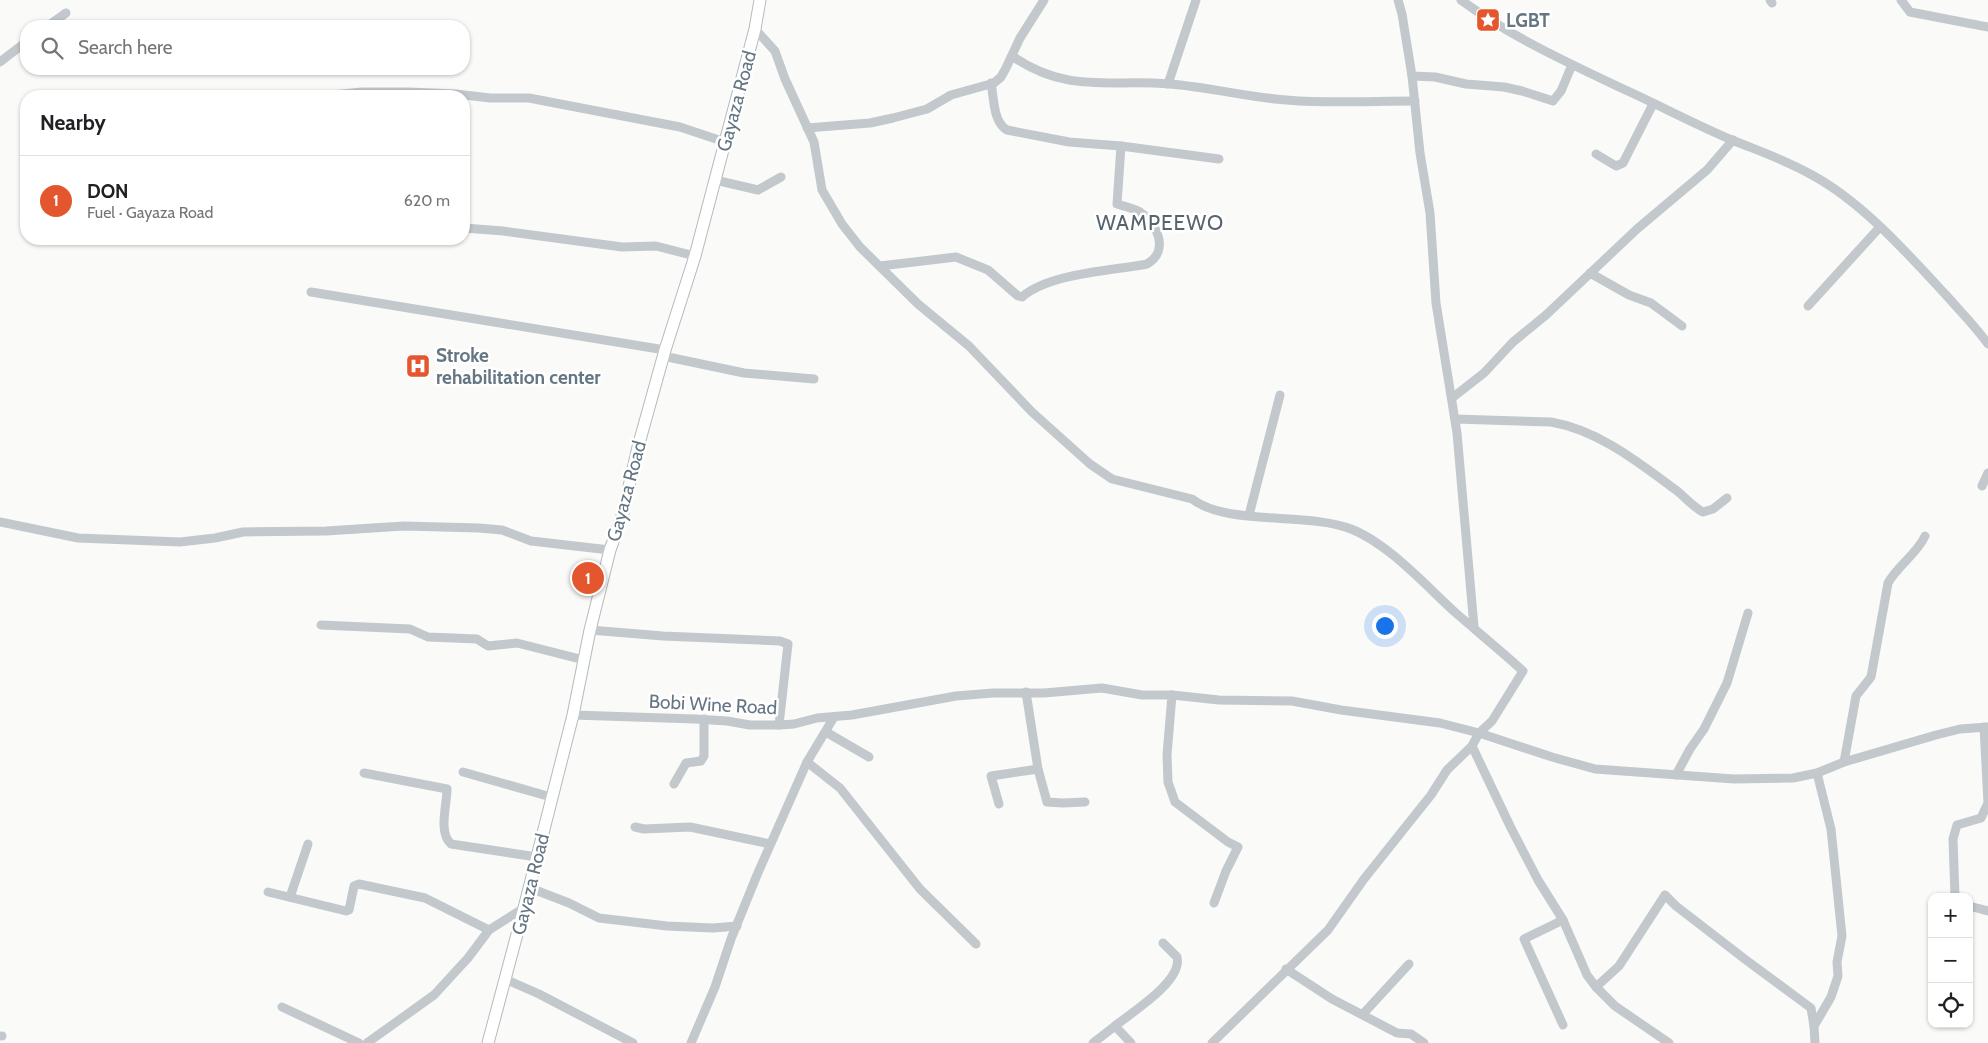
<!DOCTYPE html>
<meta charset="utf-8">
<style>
body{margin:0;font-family:Cabin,sans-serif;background:#f6f6f6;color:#202124}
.controls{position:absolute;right:15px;bottom:15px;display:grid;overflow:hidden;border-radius:10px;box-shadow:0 1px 4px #0004}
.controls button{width:45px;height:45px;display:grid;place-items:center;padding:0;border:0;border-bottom:1px solid #e0e0e0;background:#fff;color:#202124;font:25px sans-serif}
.you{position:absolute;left:1384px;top:625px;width:18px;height:18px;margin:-12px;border:4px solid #fff;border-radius:50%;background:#1a73e8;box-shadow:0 0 0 8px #1a73e833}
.badge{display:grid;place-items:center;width:32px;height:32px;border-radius:50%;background:#e4572e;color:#fff;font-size:16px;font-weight:700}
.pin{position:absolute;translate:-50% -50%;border:2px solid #fff;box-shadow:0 1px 5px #0006}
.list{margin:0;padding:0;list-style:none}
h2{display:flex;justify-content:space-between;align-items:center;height:65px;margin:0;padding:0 20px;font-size:21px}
h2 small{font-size:16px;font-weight:400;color:#757577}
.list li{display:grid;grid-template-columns:32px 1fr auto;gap:15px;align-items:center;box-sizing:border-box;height:90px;padding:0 20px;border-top:1px solid #e0e0e0}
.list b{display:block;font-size:19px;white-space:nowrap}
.list p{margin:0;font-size:16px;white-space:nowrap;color:#757577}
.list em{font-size:16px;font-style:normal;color:#757577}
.icon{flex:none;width:28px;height:28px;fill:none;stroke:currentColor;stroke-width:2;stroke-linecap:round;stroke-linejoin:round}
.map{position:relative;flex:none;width:1988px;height:1043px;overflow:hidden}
.search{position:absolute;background:#fff;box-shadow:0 1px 4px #0004;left:20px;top:20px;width:450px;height:55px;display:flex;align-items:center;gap:12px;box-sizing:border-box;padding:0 18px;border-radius:20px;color:#757577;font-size:19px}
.panel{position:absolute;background:#fff;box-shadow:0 1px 4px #0004;left:20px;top:90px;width:450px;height:155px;border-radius:20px}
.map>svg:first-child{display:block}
</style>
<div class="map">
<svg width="1988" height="1043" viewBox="0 0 1988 1043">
<rect width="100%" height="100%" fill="#fafaf8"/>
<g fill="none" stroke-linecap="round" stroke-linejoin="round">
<defs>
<polyline id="major" points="488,1043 524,908 573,715 590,630 610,550 623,513 638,447 665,350 695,256 715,180 755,29 760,0"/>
</defs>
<use href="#major" stroke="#b5babe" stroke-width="13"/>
<g stroke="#c3c8cc" stroke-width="9">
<polyline points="1398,0 1402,14 1412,76 1420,153 1430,213 1436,303 1457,433 1474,627"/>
<path d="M1461 0C1510 36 1564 61 1619 87 1657 104 1694 124 1732 140 1759 151 1786 160 1812 175 1862 202 1907 253 1946 295 1960 311 1976 327 1988 344"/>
<polyline points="1770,0 1772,3"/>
<polyline points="1901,0 1910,12 1988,27"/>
<polyline points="48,26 66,13"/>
<path d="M755 29 775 51 785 79 814 142 822 190 842 224 860 247 918 304 969 346 1032 412 1090 464 1112 479 1192 499C1227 526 1308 512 1351 529 1388 543 1428 588 1457 614 1479 633 1502 652 1523 671L1492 721 1479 733 1472 746 1447 770 1431 795 1364 879 1328 930 1212 1043"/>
<path d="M1012 56C1067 94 1109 79 1170 84 1205 87 1239 95 1275 99 1321 104 1368 101 1415 101"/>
<polyline points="0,62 26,42"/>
<polyline points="1412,76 1435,77 1466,84 1504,87 1522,91 1553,101 1561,91 1572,65"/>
<path d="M991 83C994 98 993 122 1007 130L1069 142 1121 146 1219 159"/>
<polyline points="1168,84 1196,0"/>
<polyline points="323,96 362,92 408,92 456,94 490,98 529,98 680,127 725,142"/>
<polyline points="807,128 870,123 893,118 927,109 951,95 994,83 1001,77 1006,68 1020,38 1044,0"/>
<polyline points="1596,154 1616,166 1623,163 1653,104"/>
<polyline points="715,180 758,190 781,177"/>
<polyline points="464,228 503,231 622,247 656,246 695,256"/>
<path d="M880 266 956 257 988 270 1018 296 1022 297C1050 273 1111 271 1147 264 1170 251 1157 223 1140 212 1133 208 1124 206 1117 204L1121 146"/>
<polyline points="1590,273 1629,295 1651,303 1682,326"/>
<polyline points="311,292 665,350"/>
<polyline points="1808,306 1879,228"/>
<polyline points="663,356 744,373 814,379"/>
<polyline points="1452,398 1484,373 1513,342 1546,315 1637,229 1707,170 1733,140"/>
<path d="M1455 419 1551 422C1598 430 1638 462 1676 490 1685 497 1693 507 1703 512L1713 509 1727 498"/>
<polyline points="1982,486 1988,473"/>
<polyline points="1249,515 1280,395"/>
<polyline points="0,522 78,538 180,542 215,538 243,532 326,531 404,526 479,528 502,530 531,541 610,550"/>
<polyline points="321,625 410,629 428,637 477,639 488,646 517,643 584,660"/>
<polyline points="590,630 663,636 780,641 788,644 779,725"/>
<polyline points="1172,695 1167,755 1168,782 1175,802 1228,842 1238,847 1226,871 1214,903"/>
<polyline points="573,715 695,719 727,721 750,725 779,725 794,724 817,718 852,715 956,696 993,693 1044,693 1102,688 1142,695 1172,695 1219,700 1292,701 1341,710 1440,723 1479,733 1552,757 1595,769 1734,779 1793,778 1817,773 1844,762 1936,735 1960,729 1988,727"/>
<polyline points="826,732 869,757"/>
<polyline points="1472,746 1511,828 1538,880 1563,920 1587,975 1596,987 1615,1006 1669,1043"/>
<polyline points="807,762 840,788 920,889 976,944"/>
<path d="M1844 762 1856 696 1871 677 1888 583C1898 565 1917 554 1925 536"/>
<polyline points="1038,769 1047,802 1063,803 1085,802"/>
<polyline points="463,772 551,797"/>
<path d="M364 773 447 789C447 805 438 832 451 844L537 857"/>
<polyline points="1676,775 1690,749 1704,729 1727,683 1748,613"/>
<polyline points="674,784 686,763 701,761 704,756 704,719"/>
<polyline points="999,804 991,776 1038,769 1026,692"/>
<polyline points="635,827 644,829 690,827 770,844"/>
<polyline points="530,888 569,903 599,918 667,926 713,928 737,926"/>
<polyline points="268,892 346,911 349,910 354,886 359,884 425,898 489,930"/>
<polyline points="290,897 308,844"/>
<polyline points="1955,897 1953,839 1957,825 1981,818 1988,803 1984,727"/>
<polyline points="1969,906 1988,911"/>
<polyline points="1286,969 1332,999 1397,1033 1411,1034 1424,1043"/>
<polyline points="505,979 539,994 633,1043"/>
<polyline points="1596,987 1619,966 1665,895 1676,906 1746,960 1811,1008 1814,1026"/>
<polyline points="282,1007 359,1043"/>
<polyline points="1363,1014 1409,964"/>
<polyline points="1563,1025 1524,939 1563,920"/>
<path d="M1115 1026C1132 1012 1183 981 1177 957L1163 943"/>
<polyline points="0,1036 2,1036"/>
<polyline points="367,1043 434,995 468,958 489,930 524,908"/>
<polyline points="691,1043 715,987 731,939 757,875 807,762 834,717"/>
<polyline points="1093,1043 1115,1026 1131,1043"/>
<polyline points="1815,1043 1814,1026 1831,997 1838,976 1837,962 1842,936 1831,829 1817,773"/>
</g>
<use href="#major" stroke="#fff" stroke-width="11"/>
</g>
<defs>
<symbol id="sight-square" viewBox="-11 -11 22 22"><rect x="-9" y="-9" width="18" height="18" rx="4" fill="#e4572e" stroke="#fff"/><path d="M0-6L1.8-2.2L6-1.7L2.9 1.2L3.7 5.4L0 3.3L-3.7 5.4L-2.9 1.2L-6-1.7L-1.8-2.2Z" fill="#fff"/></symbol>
<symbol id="hospital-square" viewBox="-11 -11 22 22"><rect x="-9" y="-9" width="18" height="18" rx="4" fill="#e4572e" stroke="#fff"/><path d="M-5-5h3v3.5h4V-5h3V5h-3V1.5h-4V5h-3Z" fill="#fff"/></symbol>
</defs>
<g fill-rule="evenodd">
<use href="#sight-square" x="1474" y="6" width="28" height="28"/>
<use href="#hospital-square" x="404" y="352" width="28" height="28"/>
</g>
<g text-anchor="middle" stroke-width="5" stroke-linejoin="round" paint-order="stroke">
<g font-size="19" font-weight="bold" fill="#657683" stroke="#fff" text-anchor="start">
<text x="1506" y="27">LGBT</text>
<text x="436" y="362">Stroke<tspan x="436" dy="22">rehabilitation center</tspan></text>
</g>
<g font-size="19" fill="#657683" stroke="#fff">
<text transform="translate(736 101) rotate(-75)" y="7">Gayaza Road</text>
<text transform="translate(626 491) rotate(-75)" y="7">Gayaza Road</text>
<text transform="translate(713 704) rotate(3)" y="7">Bobi Wine Road</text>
<text transform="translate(530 884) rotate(-76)" y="7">Gayaza Road</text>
</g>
<g font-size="21" letter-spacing="1" fill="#57646e" stroke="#fff">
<text x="1160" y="230">WAMPEEWO</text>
</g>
</g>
</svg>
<div class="controls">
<button>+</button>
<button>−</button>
<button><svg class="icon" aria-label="locate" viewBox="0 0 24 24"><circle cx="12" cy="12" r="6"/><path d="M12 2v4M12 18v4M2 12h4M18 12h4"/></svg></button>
</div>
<div class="you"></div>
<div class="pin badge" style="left:588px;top:578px">1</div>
<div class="search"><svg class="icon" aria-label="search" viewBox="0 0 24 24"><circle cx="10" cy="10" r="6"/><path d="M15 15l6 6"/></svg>Search here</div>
<section class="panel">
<h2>Nearby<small></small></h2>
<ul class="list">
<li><span class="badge">1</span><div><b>DON</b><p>Fuel · Gayaza Road</p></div><em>620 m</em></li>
</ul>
</section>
</div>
